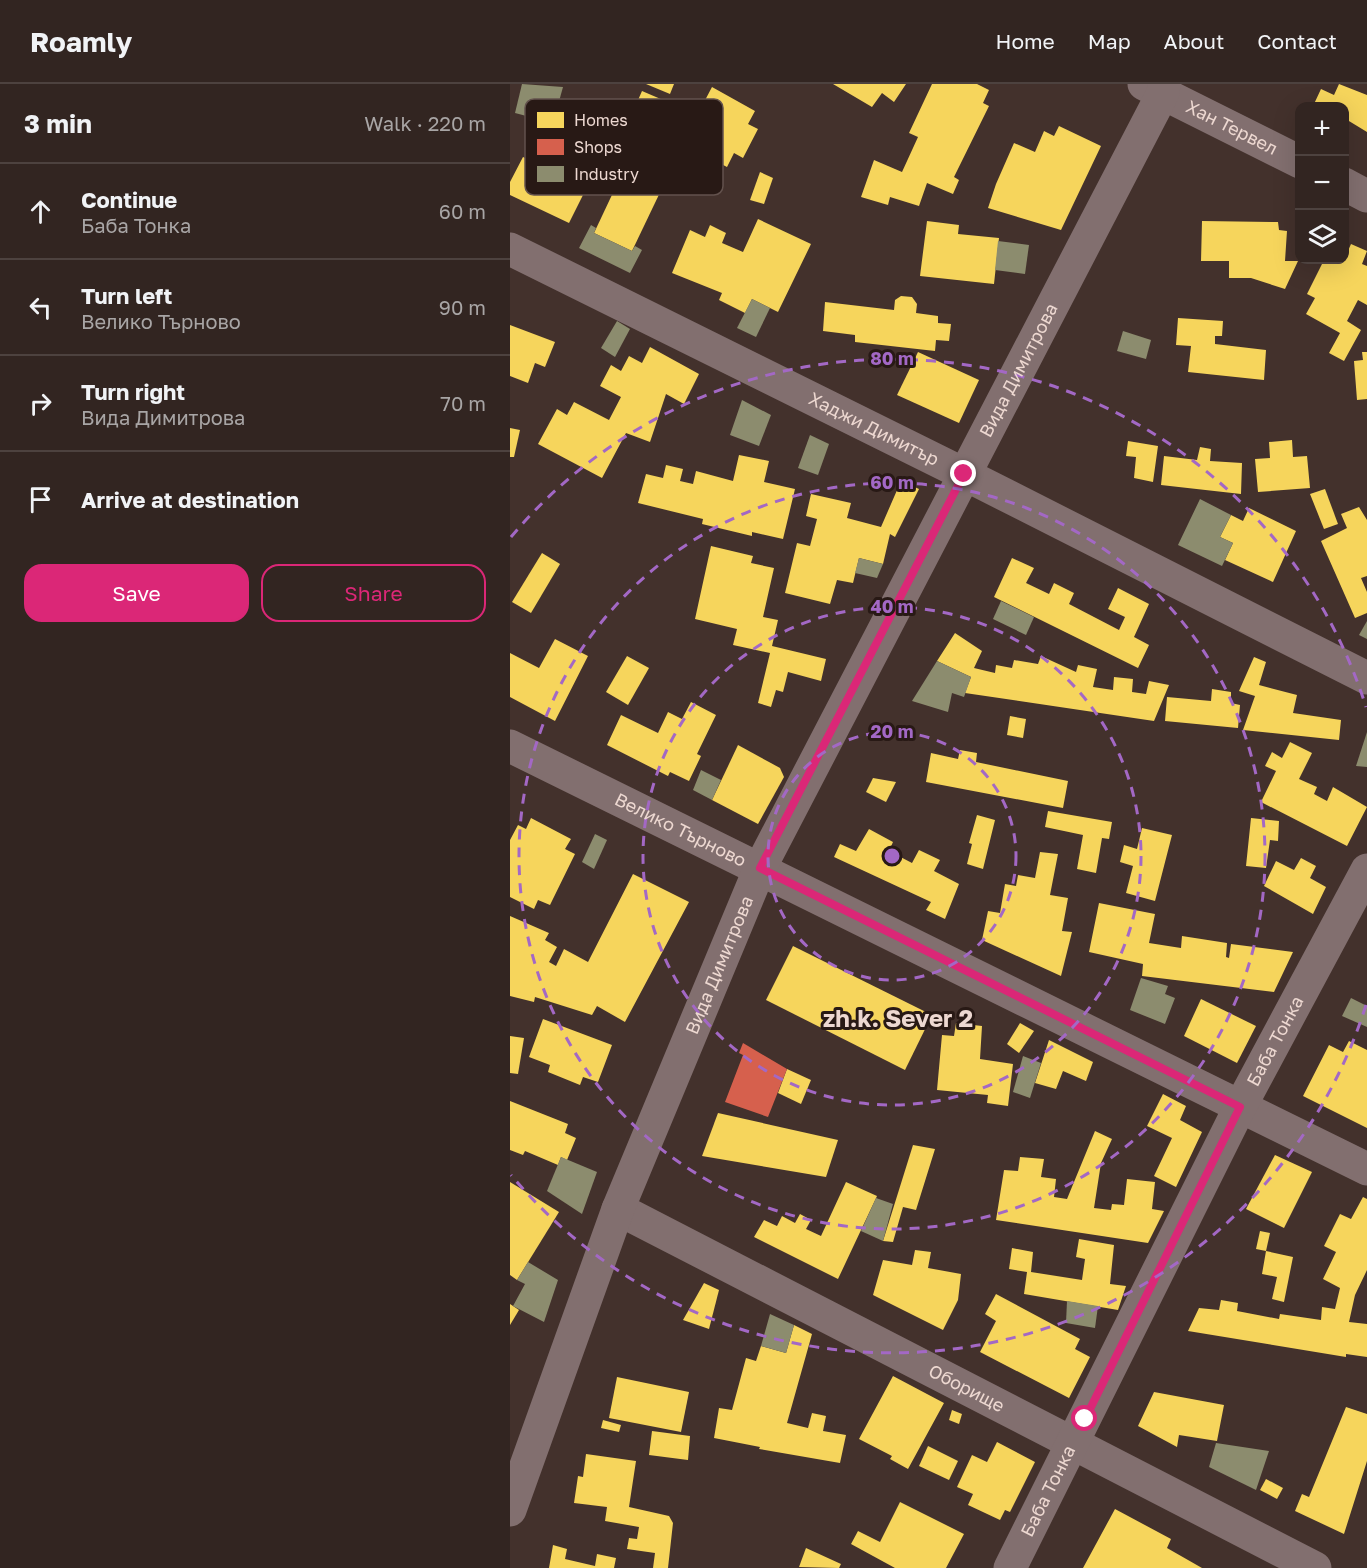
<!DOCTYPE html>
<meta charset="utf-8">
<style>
body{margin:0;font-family:"Golos Text",sans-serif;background:#3a2d2a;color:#f1f3f6}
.controls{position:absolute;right:18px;top:18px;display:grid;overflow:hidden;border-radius:12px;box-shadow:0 6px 24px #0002}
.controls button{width:54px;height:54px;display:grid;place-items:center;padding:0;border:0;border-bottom:2px solid #4d423f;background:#322521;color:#f1f3f6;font:30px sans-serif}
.stop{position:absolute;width:18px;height:18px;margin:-14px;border:4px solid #db2777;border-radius:50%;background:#fff}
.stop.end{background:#db2777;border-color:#fff;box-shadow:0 2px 6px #0008}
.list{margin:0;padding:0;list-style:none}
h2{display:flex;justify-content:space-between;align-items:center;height:78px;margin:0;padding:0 24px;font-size:26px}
h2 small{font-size:20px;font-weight:400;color:#a8a5a5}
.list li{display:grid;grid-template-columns:39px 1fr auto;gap:18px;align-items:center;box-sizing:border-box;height:96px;padding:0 24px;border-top:2px solid #4d423f}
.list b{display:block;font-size:22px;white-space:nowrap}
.list p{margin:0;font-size:20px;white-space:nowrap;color:#a8a5a5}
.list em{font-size:20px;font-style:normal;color:#a8a5a5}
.actions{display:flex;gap:12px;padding:18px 24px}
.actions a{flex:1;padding:14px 0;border:2px solid #db2777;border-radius:18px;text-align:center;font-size:21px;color:#db2777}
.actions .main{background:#db2777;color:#fff}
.icon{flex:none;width:33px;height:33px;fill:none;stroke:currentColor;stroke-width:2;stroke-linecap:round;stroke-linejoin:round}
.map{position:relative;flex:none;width:857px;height:1484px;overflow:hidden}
header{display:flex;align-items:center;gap:36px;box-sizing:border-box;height:84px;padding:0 30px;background:#322521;border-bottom:2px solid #4d423f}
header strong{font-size:28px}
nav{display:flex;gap:33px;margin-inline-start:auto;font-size:21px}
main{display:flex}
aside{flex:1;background:#322521}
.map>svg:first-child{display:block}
</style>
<header>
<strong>Roamly</strong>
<nav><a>Home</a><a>Map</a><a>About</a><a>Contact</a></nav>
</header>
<main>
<aside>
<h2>3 min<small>Walk · 220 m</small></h2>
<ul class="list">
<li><svg class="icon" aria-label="ahead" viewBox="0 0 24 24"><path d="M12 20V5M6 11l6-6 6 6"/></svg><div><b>Continue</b><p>Баба Тонка</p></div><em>60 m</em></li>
<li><svg class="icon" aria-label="left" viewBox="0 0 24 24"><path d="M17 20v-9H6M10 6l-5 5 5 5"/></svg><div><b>Turn left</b><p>Велико Търново</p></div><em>90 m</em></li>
<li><svg class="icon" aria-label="right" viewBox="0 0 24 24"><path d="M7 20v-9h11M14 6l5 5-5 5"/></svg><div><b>Turn right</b><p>Вида Димитрова</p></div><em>70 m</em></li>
<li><svg class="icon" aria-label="arrive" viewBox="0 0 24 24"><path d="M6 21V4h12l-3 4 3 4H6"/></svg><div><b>Arrive at destination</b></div></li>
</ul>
<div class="actions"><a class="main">Save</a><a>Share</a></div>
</aside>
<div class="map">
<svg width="857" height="1484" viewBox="0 0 857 1484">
<rect width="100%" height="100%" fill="#43312c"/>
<g fill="#f6d55c">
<polygon points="136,0 164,0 160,10"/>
<polygon points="323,0 396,0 384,18 372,9 362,23"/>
<polygon points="422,0 467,0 479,6 473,19 479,22 444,93 449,96 443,110 417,99 409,122 380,113 378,121 351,113 364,76 392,88 408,53 399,49"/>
<polygon points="829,0 857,11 857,48 834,34 834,22 810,22 804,20 811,5 824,11"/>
<polygon points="202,3 245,27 238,40 248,45 233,74 224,69 217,83 172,60"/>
<polygon points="132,7 160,19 146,50 118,39"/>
<polygon points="69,42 100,57 59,139 0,111 0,98 13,73 46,88 52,75 50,69"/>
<polygon points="549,42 591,62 551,146 478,124 486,100 504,59 525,68 534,47 544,52"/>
<polygon points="117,79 155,98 122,167 84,149"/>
<polygon points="250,88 263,94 254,120 240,116"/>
<polygon points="248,135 301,160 268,228 242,215 235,229 209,216 212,209 162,189 180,146 195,153 200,141 216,149 212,159 233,168"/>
<polygon points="417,137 449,141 448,150 489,154 484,200 410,192"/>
<polygon points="692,137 768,138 769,146 777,147 775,177 788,177 775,205 741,194 719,194 719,177 691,177"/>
<polygon points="841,160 857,167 852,180 857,182 857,221 848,216 837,237 851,246 834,277 819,269 830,249 796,230 805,214 797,210 814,176 834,176"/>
<polygon points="391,212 402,213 407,220 406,229 428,232 428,239 441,240 439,257 426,256 425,267 345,258 345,251 313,247 315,218 384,226 385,216"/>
<polygon points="668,234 713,237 712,252 705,252 705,260 756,266 754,296 678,288 681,262 666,261"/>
<polygon points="0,241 45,258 35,283 25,279 18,299 0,292"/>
<polygon points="140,263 189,290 174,320 156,310 140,358 116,349 92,394 28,360 47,325 57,331 64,318 99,336 111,313 90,302 101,281 111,287 119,272 132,279"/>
<polygon points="408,268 469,296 449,339 387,311"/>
<polygon points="852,268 857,268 857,315 847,316 844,277 853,276"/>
<polygon points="0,344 10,346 4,373 0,373"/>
<polygon points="782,356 783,373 797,372 800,404 748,408 745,375 760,374 759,358"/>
<polygon points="618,357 648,362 643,398 624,394 626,373 616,372"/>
<polygon points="690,363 701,365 700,377 732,379 731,410 651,401 654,372 687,376"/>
<polygon points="229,371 259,377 254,398 285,405 273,455 242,448 242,452 192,440 193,435 128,419 136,390 153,394 156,381 173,385 170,397 183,400 186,387 223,397"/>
<polygon points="391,397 409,405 385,453 380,450 373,480 349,474 343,499 327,496 320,520 275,509 287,459 300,462 307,435 296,432 301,410 341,419 337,434 371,443"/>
<polygon points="815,405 828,440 814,445 800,410"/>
<polygon points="849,423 857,436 857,492 851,494 857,508 857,529 845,534 811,457 837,444 831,430"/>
<polygon points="739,424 786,447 763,498 715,476 723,459 710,453 721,431 733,437"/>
<polygon points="201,462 243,472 241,479 264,484 253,533 268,536 262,562 316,575 311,597 278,588 273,608 266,606 261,623 248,619 260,569 223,561 227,545 185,535"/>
<polygon points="32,469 50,480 21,529 2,518"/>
<polygon points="502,474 524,484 516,499 539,510 544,499 564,509 559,520 609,546 615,533 598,525 608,504 639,520 624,553 639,561 628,584 484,513"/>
<polygon points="445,549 472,567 464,584 485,589 486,581 502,584 504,576 528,580 531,572 566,588 568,581 587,585 583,603 603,606 604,593 623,595 622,608 636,610 639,597 659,601 644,637 455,609 461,593 427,577"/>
<polygon points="45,555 78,572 45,637 0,613 0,569 29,584"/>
<polygon points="117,572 139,584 118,621 96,608"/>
<polygon points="744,573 756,578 749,601 787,611 783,629 831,636 829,656 733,646 745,612 729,607"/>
<polygon points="702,605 721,608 721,619 730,621 728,644 655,637 657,613 701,617"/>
<polygon points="181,618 206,631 187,670 191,672 179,697 160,688 158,692 97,661 111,631 148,649 158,628 172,635"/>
<polygon points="500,632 516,635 513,654 497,651"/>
<polygon points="780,658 802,669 789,695 807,703 804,710 817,717 823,703 857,723 837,762 751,718 766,687 755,682 762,668 772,674"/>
<polygon points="228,661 270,684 274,693 248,740 202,716"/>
<polygon points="450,666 467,669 466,678 558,697 553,724 416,698 421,669 448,675"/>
<polygon points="363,694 386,698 376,718 356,708"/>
<polygon points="538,727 602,738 599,755 592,754 586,789 567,785 573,751 535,743"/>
<polygon points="467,731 485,736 473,785 457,780 462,760 459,759"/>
<polygon points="21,734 61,755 55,765 65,770 40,821 28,816 24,825 0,813 0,756 8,741 16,745"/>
<polygon points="741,734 769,737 768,757 760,756 756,784 736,782"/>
<polygon points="632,744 662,751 645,817 616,809 623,782 610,778 614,761 627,765"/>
<polygon points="359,745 383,758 379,767 402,779 409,766 430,776 424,787 449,800 435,835 416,826 421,818 324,773 330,760 346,767"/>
<polygon points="530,768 548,770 540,811 558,814 552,847 562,848 551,892 472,856 478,827 490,829 495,800 506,802 508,791 525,794"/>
<polygon points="791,774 806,782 800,794 816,803 803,830 754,802 766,777 784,786"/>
<polygon points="123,790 179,818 115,938 87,922 82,931 25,913 24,918 0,912 0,832 39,849 35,856 47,863 39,878 46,882 54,865 78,878"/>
<polygon points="589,819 645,830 639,859 671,864 672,852 717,859 716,873 719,874 721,860 783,868 764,908 632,892 633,880 579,868"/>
<polygon points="283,862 422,931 395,986 256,916"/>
<polygon points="691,915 746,942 727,979 674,952"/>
<polygon points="33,935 102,961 88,998 73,993 70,1001 38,988 40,981 19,973"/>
<polygon points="446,939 472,942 470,975 503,980 498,1022 477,1019 478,1011 427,1006 432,951 444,952"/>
<polygon points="510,939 524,947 509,969 497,960"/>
<polygon points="0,952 14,954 8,990 0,989"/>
<polygon points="539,956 583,978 576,997 553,987 546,1005 525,999"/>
<polygon points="839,957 857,966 857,1044 793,1012 819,961 833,968"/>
<polygon points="277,985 301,996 291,1020 268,1009"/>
<polygon points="653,1010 676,1022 670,1036 692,1048 666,1103 644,1092 662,1054 637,1042"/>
<polygon points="0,1017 58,1040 55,1049 66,1054 57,1076 51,1073 48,1081 15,1067 13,1071 0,1066"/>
<polygon points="208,1029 328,1056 316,1093 192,1072"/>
<polygon points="585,1047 602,1055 591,1079 584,1124 601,1126 602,1120 614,1121 617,1095 645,1098 642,1125 654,1127 638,1159 486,1136 494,1086 508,1087 510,1073 534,1075 531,1093 546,1095 544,1113 557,1115"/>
<polygon points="403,1061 425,1065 406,1126 393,1123 383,1158 373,1157"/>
<polygon points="765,1071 802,1088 774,1144 736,1125"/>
<polygon points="0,1098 49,1128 7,1196 0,1191"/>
<polygon points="336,1098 367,1112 328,1195 244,1153 254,1136 267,1142 272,1132 285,1139 290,1130 301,1136 296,1145 311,1152"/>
<polygon points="853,1113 857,1115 857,1186 845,1211 839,1238 857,1240 857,1273 836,1270 836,1273 678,1247 689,1224 709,1226 711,1216 728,1219 727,1227 769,1235 770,1230 811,1236 812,1223 825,1225 830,1204 813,1195 826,1168 814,1162 830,1130 841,1135"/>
<polygon points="750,1147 760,1149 756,1167 746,1165"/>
<polygon points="569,1155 604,1161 600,1200 616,1202 608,1226 514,1210 517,1188 499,1185 502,1164 523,1168 521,1188 572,1196 575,1175 566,1173"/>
<polygon points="405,1166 421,1168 418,1184 451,1190 448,1216 433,1246 363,1211 373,1176 402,1181"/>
<polygon points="756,1167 783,1173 774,1218 762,1215 767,1193 752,1190"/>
<polygon points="194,1199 209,1206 199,1245 173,1236"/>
<polygon points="486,1210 570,1255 565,1265 580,1273 559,1314 470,1268 486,1237 475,1230"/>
<polygon points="0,1220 9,1226 0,1241"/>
<polygon points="284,1241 302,1250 277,1339 298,1344 302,1329 316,1332 313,1347 336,1351 330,1379 249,1365 250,1363 204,1354 209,1324 222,1326 236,1274 246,1277 251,1262 276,1269"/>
<polygon points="383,1292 434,1319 398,1385 380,1375 382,1372 349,1355"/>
<polygon points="107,1293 179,1308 171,1348 99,1334"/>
<polygon points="644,1308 714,1321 707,1357 669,1351 667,1363 628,1342"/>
<polygon points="836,1323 857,1330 857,1377 834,1450 785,1427 792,1410 799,1413"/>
<polygon points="442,1326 452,1330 449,1340 439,1336"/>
<polygon points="93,1336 111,1341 109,1348 91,1344"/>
<polygon points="142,1347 180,1352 178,1376 139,1371"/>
<polygon points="487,1358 525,1378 500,1428 495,1426 490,1436 458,1421 463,1410 447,1403 462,1371 477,1378"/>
<polygon points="418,1362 448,1377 439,1396 409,1382"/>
<polygon points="76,1370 126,1377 119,1423 159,1432 163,1439 158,1484 143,1484 145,1469 117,1465 119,1454 127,1455 129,1443 95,1437 97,1423 64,1419 68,1392 73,1393"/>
<polygon points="756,1395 773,1404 767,1415 750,1406"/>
<polygon points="390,1418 454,1450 436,1484 385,1484 341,1460 348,1447 370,1458"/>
<polygon points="605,1425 661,1455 657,1464 692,1484 573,1484"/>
<polygon points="43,1461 57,1465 55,1475 85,1482 87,1470 106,1474 104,1484 39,1484"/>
<polygon points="296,1464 331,1480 329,1484 289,1483"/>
</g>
<polygon fill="#d6604d" points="233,959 277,985 258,1033 215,1018 233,971 229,969"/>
<g fill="#8c8c6e">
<polygon points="12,0 53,3 43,39 5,29"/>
<polygon points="81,141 86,144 84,149 122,167 125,162 132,166 120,189 69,164"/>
<polygon points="488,157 519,161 515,190 485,186"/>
<polygon points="242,215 260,224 246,253 227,244"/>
<polygon points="107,237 120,245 105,273 91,264"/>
<polygon points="613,247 641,256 636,275 607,267"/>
<polygon points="232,316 261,331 249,362 220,351"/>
<polygon points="300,351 319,360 308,391 288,384"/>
<polygon points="690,415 721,431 710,453 723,459 712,482 668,461"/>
<polygon points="349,474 373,480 367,494 345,489"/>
<polygon points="491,517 524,533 516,551 483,535"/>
<polygon points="857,537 857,555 849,551"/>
<polygon points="427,577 461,593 454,613 442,609 438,628 402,617"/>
<polygon points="857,648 857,683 846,682"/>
<polygon points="191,686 211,696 202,716 183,706"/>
<polygon points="85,750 97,756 84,785 72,778"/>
<polygon points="631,894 658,902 655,910 665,914 655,940 620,926"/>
<polygon points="841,914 857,922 857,943 832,932"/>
<polygon points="513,972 531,979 520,1014 503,1008"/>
<polygon points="51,1073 87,1088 72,1130 37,1107"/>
<polygon points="366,1114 383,1120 373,1157 351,1147"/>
<polygon points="18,1178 48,1196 34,1238 3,1222 15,1200 7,1196"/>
<polygon points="557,1217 588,1222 585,1244 556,1239"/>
<polygon points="260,1230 284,1241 276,1269 251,1262"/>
<polygon points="706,1359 759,1367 746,1406 699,1383"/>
</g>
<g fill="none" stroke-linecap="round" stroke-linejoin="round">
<g stroke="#826f6f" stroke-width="33">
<path id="s1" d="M634 0 790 78"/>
<polyline points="834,100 857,112"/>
<path id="s2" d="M0 165 454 390 857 594"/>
<path id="s3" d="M0 662 857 1085"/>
<path id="s4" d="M108 1125 805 1484"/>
<path id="s5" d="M0 1426 108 1125 250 784 653 9 654 0"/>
<path id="s6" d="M500 1484 730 1023 857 786"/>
</g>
</g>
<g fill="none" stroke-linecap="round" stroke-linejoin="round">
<polyline stroke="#db2777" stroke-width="8" points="454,390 250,784 730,1023 575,1335"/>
</g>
<g fill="none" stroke="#a368c5" stroke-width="3" stroke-dasharray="10 8">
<circle cx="382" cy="772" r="124"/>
<circle cx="382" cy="772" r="249"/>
<circle cx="382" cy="772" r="373"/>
<path d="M856 921A497 497 0 0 1 1 1091M1 453A497 497 0 0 1 856 623"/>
</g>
<g text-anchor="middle" stroke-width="6" stroke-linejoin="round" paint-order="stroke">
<g font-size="18" fill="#edd8d1" stroke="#281915">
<text dy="6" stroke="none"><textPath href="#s1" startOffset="98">Хан Тервел</textPath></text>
<text dy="6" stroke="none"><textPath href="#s5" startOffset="1250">Вида Димитрова</textPath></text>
<text dy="6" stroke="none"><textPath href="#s2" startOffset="406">Хаджи Димитър</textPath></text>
<text dy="6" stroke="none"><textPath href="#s3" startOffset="190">Велико Търново</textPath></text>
<text dy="6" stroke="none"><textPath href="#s5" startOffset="584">Вида Димитрова</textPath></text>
<text dy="6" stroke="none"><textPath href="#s6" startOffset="590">Баба Тонка</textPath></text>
<text dy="6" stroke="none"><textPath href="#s4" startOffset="392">Оборище</textPath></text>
<text dy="6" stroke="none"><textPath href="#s6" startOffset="86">Баба Тонка</textPath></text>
</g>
<g font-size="24" font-weight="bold" fill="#edd8d1" stroke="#281915">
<text x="388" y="943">zh.k. Sever 2</text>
</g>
</g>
<rect x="15" y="15" width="198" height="96" rx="9" fill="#281915" stroke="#63524d" stroke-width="1.5"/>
<rect x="27" y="28" width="27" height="16" fill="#f6d55c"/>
<rect x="27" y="55" width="27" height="16" fill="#d6604d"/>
<rect x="27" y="82" width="27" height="16" fill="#8c8c6e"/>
<g font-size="16" fill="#edd8d1">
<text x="64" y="42">Homes</text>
<text x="64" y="69">Shops</text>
<text x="64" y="96">Industry</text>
</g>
<circle cx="382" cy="772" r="9" fill="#a368c5" stroke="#281915" stroke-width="3"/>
<g font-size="18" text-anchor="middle" font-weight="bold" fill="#a368c5" stroke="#281915" stroke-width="6" stroke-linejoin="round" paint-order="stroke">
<text x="382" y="281">80 m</text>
<text x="382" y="405">60 m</text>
<text x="382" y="529">40 m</text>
<text x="382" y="654">20 m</text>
</g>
</svg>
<div class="controls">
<button>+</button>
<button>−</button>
<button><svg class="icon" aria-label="layers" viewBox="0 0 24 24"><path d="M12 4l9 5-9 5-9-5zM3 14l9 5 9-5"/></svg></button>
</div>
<div class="stop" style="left:575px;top:1335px"></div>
<div class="stop end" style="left:454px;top:390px"></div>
</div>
</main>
